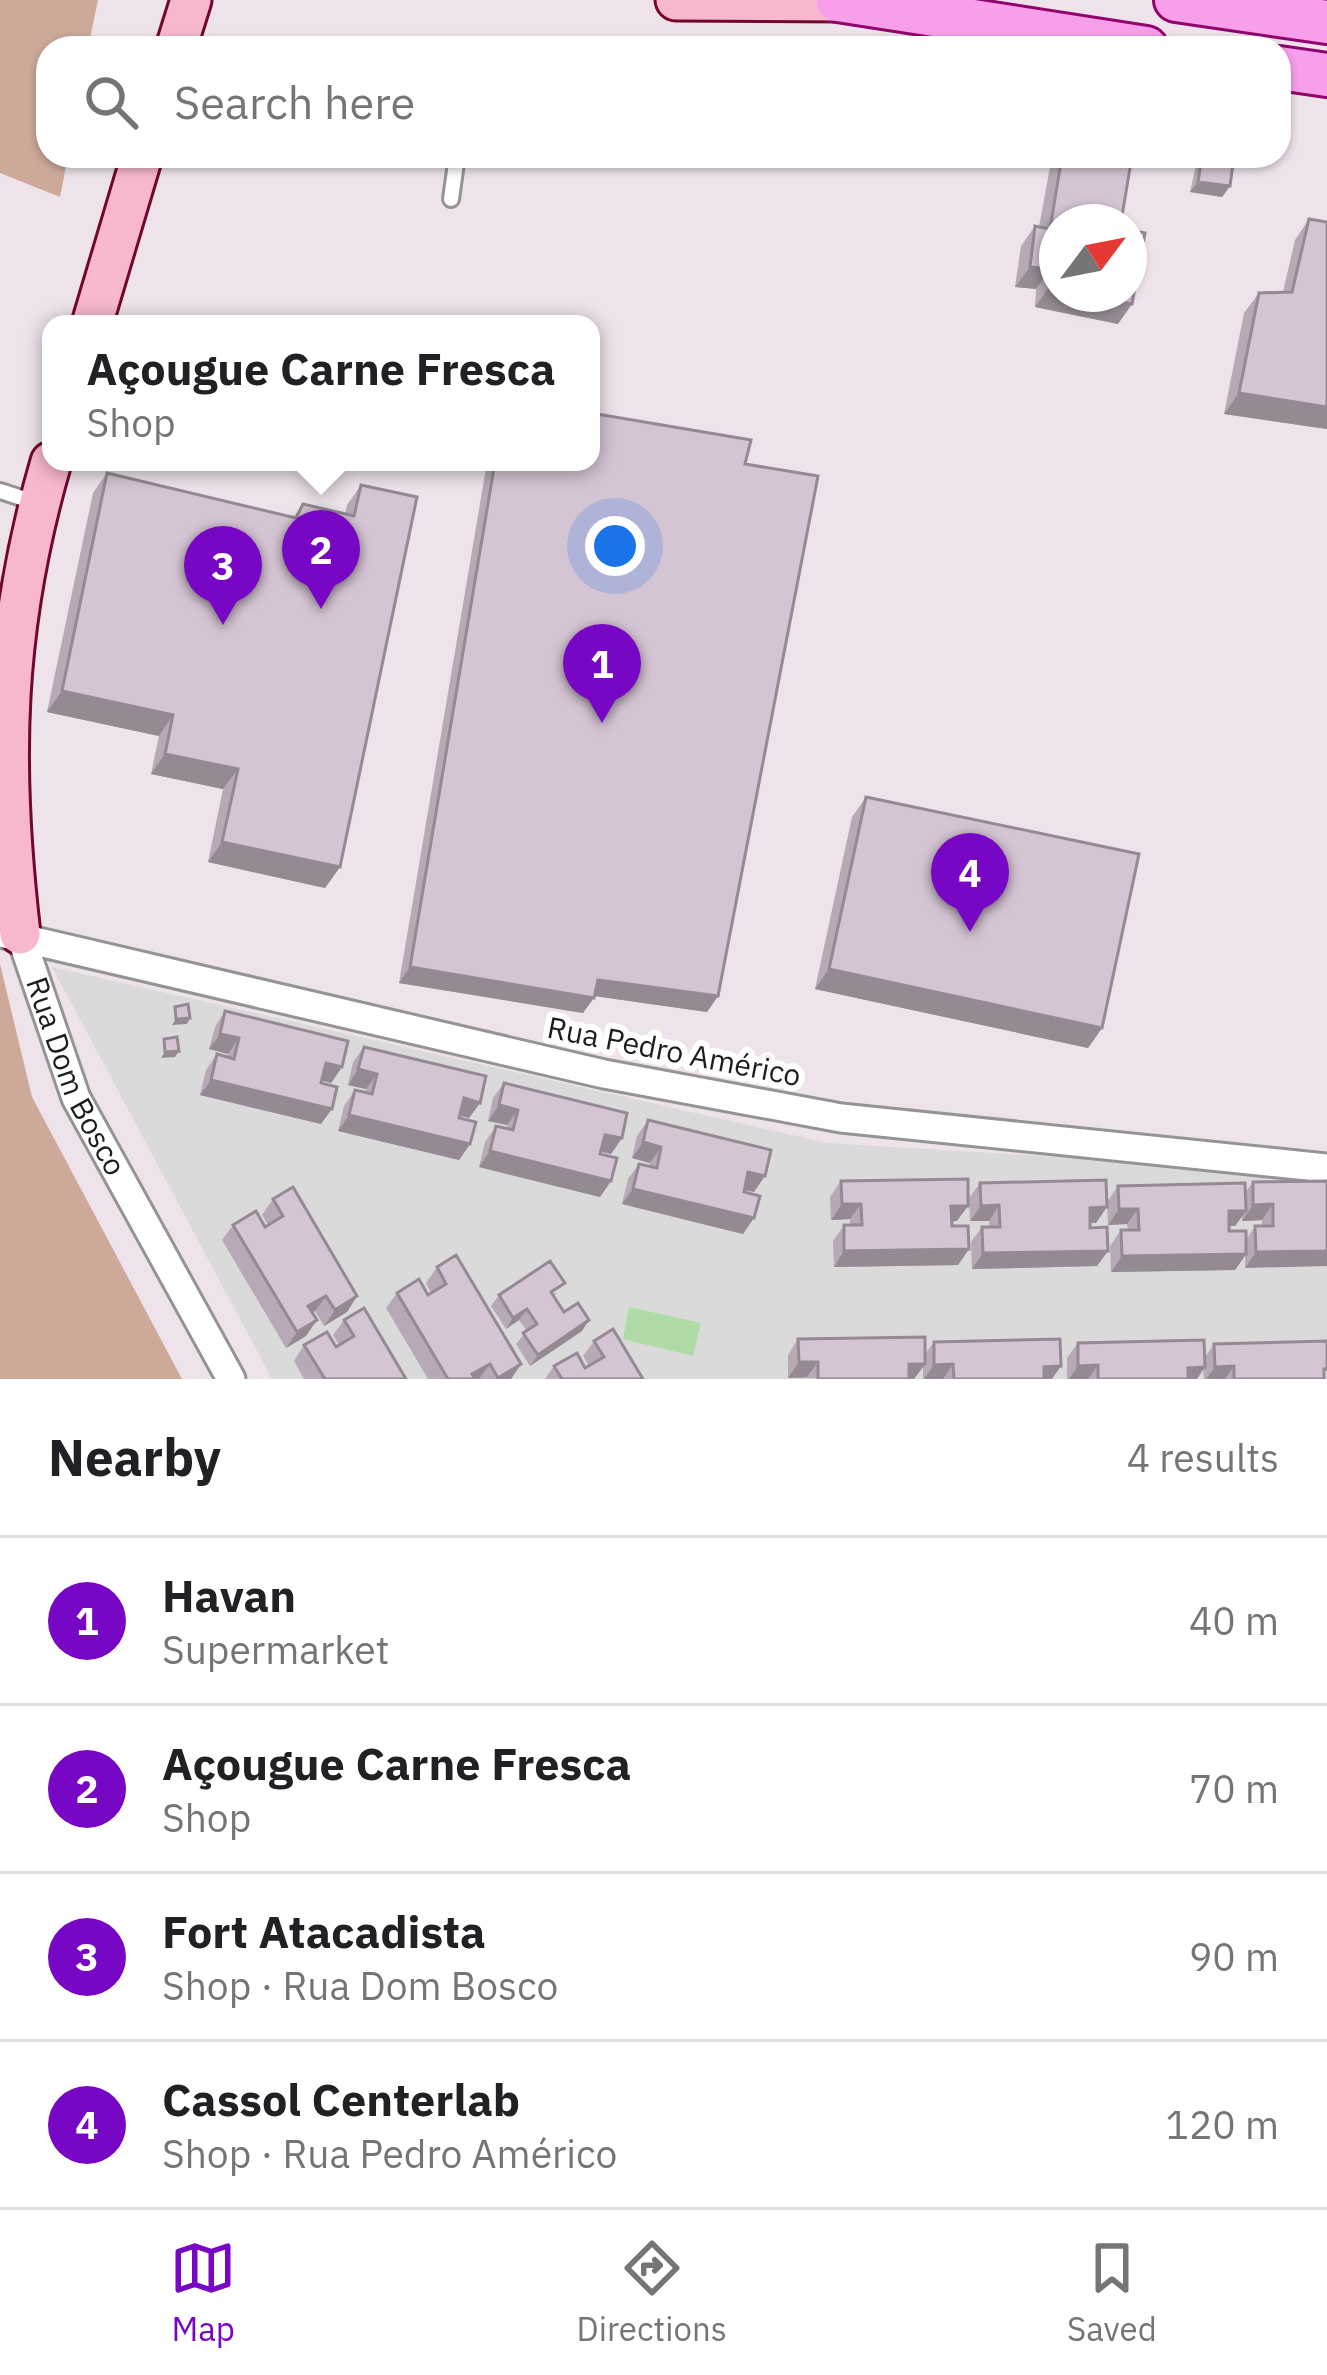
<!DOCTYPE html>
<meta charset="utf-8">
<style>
body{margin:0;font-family:"IBM Plex Sans",sans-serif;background:#f2f2f2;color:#202124}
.compass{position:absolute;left:1039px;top:204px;width:108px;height:108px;border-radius:50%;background:#fff;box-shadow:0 3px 9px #0004;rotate:58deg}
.you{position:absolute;left:615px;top:546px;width:42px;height:42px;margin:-30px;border:9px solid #fff;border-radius:50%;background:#1a73e8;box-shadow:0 0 0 18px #1a73e833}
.badge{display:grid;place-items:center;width:78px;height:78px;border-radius:50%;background:#7706c5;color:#fff;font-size:39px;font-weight:700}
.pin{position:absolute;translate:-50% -99px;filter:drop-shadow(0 3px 6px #0008)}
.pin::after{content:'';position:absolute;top:63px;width:42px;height:36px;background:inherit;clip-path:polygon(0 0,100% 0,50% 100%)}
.popup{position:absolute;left:42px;top:315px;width:558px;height:156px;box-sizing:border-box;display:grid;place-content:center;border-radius:24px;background:#fff;filter:drop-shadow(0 3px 9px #0005);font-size:39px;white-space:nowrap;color:#757577}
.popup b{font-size:45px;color:#202124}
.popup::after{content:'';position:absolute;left:50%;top:100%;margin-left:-24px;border:24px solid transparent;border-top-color:#fff}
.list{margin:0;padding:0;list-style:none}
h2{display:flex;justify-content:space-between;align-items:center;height:156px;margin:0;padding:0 48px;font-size:51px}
h2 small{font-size:39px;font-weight:400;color:#757577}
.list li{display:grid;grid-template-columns:78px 1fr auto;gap:36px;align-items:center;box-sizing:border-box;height:168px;padding:0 48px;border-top:3px solid #e0e0e0}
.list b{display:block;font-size:45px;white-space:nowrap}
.list p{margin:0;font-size:39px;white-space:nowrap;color:#757577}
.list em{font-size:39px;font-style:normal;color:#757577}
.icon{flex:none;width:66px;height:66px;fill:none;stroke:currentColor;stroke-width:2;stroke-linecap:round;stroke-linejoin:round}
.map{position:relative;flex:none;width:1327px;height:1379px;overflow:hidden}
.search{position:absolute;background:#fff;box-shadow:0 3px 9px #0004;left:36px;right:36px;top:36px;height:132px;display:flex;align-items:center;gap:30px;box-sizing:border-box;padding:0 42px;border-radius:36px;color:#757577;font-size:45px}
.sheet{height:828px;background:#fff}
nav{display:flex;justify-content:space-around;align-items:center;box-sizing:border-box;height:168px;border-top:3px solid #e0e0e0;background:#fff;font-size:33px;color:#757577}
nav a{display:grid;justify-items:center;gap:6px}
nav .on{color:#7706c5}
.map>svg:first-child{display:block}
</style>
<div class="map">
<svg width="1327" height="1379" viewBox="0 0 1327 1379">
<rect width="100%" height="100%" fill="#eee3eb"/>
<polygon fill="#dbdadb" points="52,967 828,1143 1327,1173 1327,1379 272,1379"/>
<g fill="#cca999">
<polygon points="0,0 98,0 88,48 48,48 48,156 68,156 60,197 0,173"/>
<polygon points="0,964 32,1097 182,1379 0,1379"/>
</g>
<polygon fill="#afdba5" points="629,1307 701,1323 693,1356 623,1339"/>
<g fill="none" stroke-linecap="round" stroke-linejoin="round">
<defs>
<g id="lane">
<polyline points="451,199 457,156"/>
<polyline points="0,491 34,502"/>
</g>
<g id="street">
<polyline points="0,933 604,1074 841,1118 1327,1168"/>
<path id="s1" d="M20 934 76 1098 231 1379"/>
</g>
<g id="secondary">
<polyline points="676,0 843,1"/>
<polyline points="176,48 191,0"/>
<polyline points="92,324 142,156"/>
<path d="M20 934C0 764 3 627 51 462"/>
</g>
<g id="primary">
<polyline points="838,0 1146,48"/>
<polyline points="1176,0 1327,22"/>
<polyline points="1279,68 1327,75"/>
</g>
</defs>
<use href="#lane" stroke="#949494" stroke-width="20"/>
<use href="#street" stroke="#949494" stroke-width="33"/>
<use href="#secondary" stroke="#710827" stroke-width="45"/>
<use href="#primary" stroke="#92046d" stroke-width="48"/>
<use href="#lane" stroke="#fff" stroke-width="14"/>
<use href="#street" stroke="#fff" stroke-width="27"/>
<use href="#secondary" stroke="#f7b8cf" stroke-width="39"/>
<use href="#primary" stroke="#f99eea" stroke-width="42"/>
</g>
<g fill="#b7a9b6" fill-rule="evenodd">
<polygon points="1052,156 1132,156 1121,222 1118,324 1035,307 1036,289 1015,287 1021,246 1035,226 1039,227"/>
<polygon points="1198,156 1234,156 1230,186 1222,197 1190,192"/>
<polygon points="1309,219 1327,222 1327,429 1224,414 1244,313 1259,293 1283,292 1295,240"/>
<polygon points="487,462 745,464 718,996 707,1012 594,996 583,1013 399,983"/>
<polygon points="107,473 294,517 303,504 345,514 347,505 361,485 340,867 325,888 208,862 223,789 151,774 159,736 47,712 93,493"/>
<polygon points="866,797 1102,1028 1088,1048 815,989 852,817"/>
<polygon points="225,1011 342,1067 331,1083 322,1080 321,1124 200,1095 206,1070 217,1054 227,1057 228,1054 209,1049 215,1027"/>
<polygon points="364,1047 480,1103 469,1118 460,1116 470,1144 459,1160 338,1131 344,1106 355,1090 365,1092 366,1089 348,1085 353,1062"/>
<polygon points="504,1083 622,1138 611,1154 601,1152 611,1181 600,1197 479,1167 485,1142 496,1126 506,1128 507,1125 488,1121 493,1098"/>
<polygon points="648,1120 754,1192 744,1190 743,1234 622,1204 628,1179 639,1164 649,1166 650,1163 632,1158 637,1136"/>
<polygon points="841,1181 957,1221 952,1221 952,1226 969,1249 958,1265 834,1267 833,1241 844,1225 850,1225 850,1219 831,1220 830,1197"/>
<path d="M1327 1181 1245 1268V1256L1235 1270 1111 1272 1110 1246 1121 1230H1128L1127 1224 1108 1225 1107 1202 1118 1186 1245 1193 1253 1182ZM1242 1216V1221L1262 1220V1226H1255L1246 1240 1229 1231V1226H1235Z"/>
<polygon points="980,1183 1096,1223 1090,1223 1090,1228 1108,1251 1097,1266 972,1269 971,1242 982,1227 989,1227 989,1221 970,1221 969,1198"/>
<polygon points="273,1199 357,1296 347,1312 324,1326 315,1311 312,1313 306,1336 286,1348 222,1240 233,1225 265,1227 268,1225 262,1215"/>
<polygon points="437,1267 521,1364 511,1379 428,1379 386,1308 397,1293 428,1295 431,1293 426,1283"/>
<polygon points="557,1293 553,1296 564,1312 582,1331 530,1366 516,1344 527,1331 519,1320 506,1329 491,1306 499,1295"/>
<polygon points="344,1320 406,1379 304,1379 294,1361 304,1345 336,1347 339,1345 333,1335"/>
<polygon points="798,1339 925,1354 934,1342 1052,1379 923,1379 923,1367 914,1379 788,1378 788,1355"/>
<polygon points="594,1341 643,1379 545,1379 554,1366 585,1368 589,1366 583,1356"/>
<polygon points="1078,1343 1205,1357 1214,1344 1327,1379 1204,1379 1203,1369 1197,1379 1067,1379 1067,1358"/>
</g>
<g fill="#958994">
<polygon points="1198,182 1230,186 1222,197 1190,192"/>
<polygon points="1030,267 1051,269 1036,289 1015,287"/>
<polygon points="1049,287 1057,289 1057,294 1084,294 1132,304 1118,324 1035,307"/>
<polygon points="1239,393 1327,407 1327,429 1224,414"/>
<polygon points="62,691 173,715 159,736 47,712"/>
<polygon points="165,754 238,769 223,789 151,774"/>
<polygon points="222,842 340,867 325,888 208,862"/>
<polygon points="410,967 594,998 583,1013 399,983"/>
<polygon points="829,969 1102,1028 1088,1048 815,989"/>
<polygon points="598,980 718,996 707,1012 587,995"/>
<polygon points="190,1018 187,1024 172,1025 176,1019"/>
<polygon points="220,1034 239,1038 228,1054 209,1049"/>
<polygon points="179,1051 175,1057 161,1058 165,1052"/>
<polygon points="326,1063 342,1067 331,1083 315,1079"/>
<polygon points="358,1069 377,1074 366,1089 348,1085"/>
<polygon points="211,1080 332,1109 321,1124 200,1095"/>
<polygon points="464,1098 480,1103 469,1118 453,1114"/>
<polygon points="499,1105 518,1110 507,1125 488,1121"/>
<polygon points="349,1115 470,1144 459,1160 338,1131"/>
<polygon points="605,1135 622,1138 611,1154 594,1150"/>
<polygon points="643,1142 661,1147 650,1163 632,1158"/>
<polygon points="490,1151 611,1181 600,1197 479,1167"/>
<polygon points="748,1172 765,1176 754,1192 737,1188"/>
<polygon points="633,1189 754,1218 743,1234 622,1204"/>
<polygon points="842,1204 861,1204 850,1219 831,1220"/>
<polygon points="1273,1204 1262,1220 1242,1221 1253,1205"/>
<polygon points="999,1205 989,1221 970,1221 981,1206"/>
<polygon points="951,1206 968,1206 957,1221 940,1222"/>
<polygon points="1107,1207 1096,1223 1079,1223 1090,1208"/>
<polygon points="1119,1209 1138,1209 1127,1224 1108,1225"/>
<polygon points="1229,1211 1246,1211 1235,1226 1218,1226"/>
<polygon points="969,1249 958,1265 834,1267 844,1251"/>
<polygon points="1108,1251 1097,1266 972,1269 983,1253"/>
<polygon points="1327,1251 1327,1266 1245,1268 1256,1252"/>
<polygon points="1246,1254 1235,1270 1111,1272 1122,1256"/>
<polygon points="326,1296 315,1311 297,1322 308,1306"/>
<polygon points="357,1296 347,1312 324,1326 335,1310"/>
<polygon points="527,1309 519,1320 506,1329 513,1318"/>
<polygon points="317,1320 306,1336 286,1348 297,1332"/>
<polygon points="589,1320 582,1331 530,1366 538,1355"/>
<polygon points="799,1362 818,1362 807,1377 788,1378"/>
<polygon points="490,1364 479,1379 469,1379 472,1374"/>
<polygon points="521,1364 511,1379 497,1379 498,1378"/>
<polygon points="909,1364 925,1364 914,1379 898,1379"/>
<polygon points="953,1364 943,1379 924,1379 934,1365"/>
<polygon points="1098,1365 1088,1379 1069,1379 1078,1366"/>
<polygon points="1061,1366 1052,1379 1035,1379 1044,1367"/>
<polygon points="1234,1366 1225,1379 1206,1379 1215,1367"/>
<polygon points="1205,1367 1197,1379 1180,1379 1188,1368"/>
</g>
<g fill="#d5c4d4" stroke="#958994" stroke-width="3">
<polygon points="1062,156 1132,156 1121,222 1057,222 1057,289 1049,287 1051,269 1030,267 1035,226 1050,229"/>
<polygon points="1202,156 1234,156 1230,186 1198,182"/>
<polygon points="1309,219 1327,222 1327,407 1239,393 1259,293 1292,292"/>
<polygon points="1129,230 1145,233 1132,304 1084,294 1129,294"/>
<polygon points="591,413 751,440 745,464 818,476 718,996 598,980 594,998 410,967 495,462 591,462"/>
<polygon points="107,473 296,518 303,504 354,516 361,485 417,497 340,867 222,842 238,769 165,754 173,715 62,691"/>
<polygon points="866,797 1139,854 1102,1028 829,969"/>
<polygon points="188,1004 190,1018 176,1019 175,1007"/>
<polygon points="225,1011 348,1041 342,1067 326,1063 321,1083 337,1087 332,1109 211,1080 217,1054 234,1059 239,1038 220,1034"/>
<polygon points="177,1037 179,1051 165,1052 164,1039"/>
<polygon points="364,1047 486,1076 480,1103 464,1098 459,1118 476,1122 470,1144 349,1115 355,1090 372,1094 377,1074 358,1069"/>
<polygon points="504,1083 627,1113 622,1138 605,1135 600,1154 617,1158 611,1181 490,1151 496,1126 513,1130 518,1110 499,1105"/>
<polygon points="648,1120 771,1150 765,1176 748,1172 744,1192 760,1196 754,1218 633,1189 639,1164 657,1168 661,1147 643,1142"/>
<polygon points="968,1179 968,1206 951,1206 952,1226 968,1226 969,1249 844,1251 844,1225 862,1225 861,1204 842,1204 841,1181"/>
<polygon points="1106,1180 1107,1207 1090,1208 1090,1228 1107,1227 1108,1251 983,1253 982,1227 1000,1227 999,1205 981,1206 980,1183"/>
<polygon points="1327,1181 1327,1251 1256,1252 1255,1226 1273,1226 1273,1204 1253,1205 1253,1182"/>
<polygon points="1245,1183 1246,1211 1229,1211 1229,1231 1246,1231 1246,1254 1122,1256 1121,1230 1139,1230 1138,1209 1119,1209 1118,1186"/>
<polygon points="293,1187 357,1296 335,1310 326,1296 308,1306 317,1320 297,1332 233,1225 256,1211 265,1227 283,1216 273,1199"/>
<polygon points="456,1255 521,1364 498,1378 490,1364 472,1374 475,1379 448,1379 397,1293 419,1279 428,1295 446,1284 437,1267"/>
<polygon points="550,1261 565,1283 551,1292 564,1312 578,1303 589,1320 538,1355 523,1333 537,1324 527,1309 513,1318 499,1295"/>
<polygon points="364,1308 406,1379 325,1379 304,1345 327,1332 336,1347 354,1336 344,1320"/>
<polygon points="613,1329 643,1379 562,1379 554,1366 577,1353 585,1368 604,1357 594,1341"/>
<polygon points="925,1337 925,1364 909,1364 909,1379 818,1379 818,1362 799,1362 798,1339"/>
<polygon points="1060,1339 1061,1366 1044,1367 1044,1379 954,1379 953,1364 934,1365 934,1342"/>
<polygon points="1204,1340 1205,1367 1188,1368 1188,1379 1098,1379 1098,1365 1078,1366 1078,1343"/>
<polygon points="1327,1341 1327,1369 1324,1369 1324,1379 1234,1379 1234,1366 1215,1367 1214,1344"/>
</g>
<g text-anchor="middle" stroke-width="12" stroke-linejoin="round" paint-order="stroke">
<g font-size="30" fill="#1d1d1d" stroke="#fff">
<text transform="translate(674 1052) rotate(11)" y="10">Rua Pedro Américo</text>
<text dy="10" stroke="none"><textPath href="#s1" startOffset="153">Rua Dom Bosco</textPath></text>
</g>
</g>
</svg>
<svg class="compass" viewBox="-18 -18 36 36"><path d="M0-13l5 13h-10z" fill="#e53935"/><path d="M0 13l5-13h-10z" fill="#757577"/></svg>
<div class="you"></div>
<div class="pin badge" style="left:602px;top:723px">1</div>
<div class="pin badge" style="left:321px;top:609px">2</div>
<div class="popup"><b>Açougue Carne Fresca</b>Shop</div>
<div class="pin badge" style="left:223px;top:625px">3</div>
<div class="pin badge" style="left:970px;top:932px">4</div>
<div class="search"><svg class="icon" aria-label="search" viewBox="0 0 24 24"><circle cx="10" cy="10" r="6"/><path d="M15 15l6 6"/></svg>Search here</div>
</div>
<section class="sheet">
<h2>Nearby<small>4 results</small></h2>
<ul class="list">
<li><span class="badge">1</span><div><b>Havan</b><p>Supermarket</p></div><em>40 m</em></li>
<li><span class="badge">2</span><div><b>Açougue Carne Fresca</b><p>Shop</p></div><em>70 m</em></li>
<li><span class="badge">3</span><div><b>Fort Atacadista</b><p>Shop · Rua Dom Bosco</p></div><em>90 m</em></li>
<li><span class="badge">4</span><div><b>Cassol Centerlab</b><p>Shop · Rua Pedro Américo</p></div><em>120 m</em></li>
</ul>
</section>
<nav>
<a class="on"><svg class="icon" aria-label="map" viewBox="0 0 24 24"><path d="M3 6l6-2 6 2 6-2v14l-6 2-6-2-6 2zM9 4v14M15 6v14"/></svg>Map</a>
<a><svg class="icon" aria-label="directions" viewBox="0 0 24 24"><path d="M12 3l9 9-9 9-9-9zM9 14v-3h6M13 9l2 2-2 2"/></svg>Directions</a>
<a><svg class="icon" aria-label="saved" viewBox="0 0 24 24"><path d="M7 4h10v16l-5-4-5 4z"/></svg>Saved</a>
</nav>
